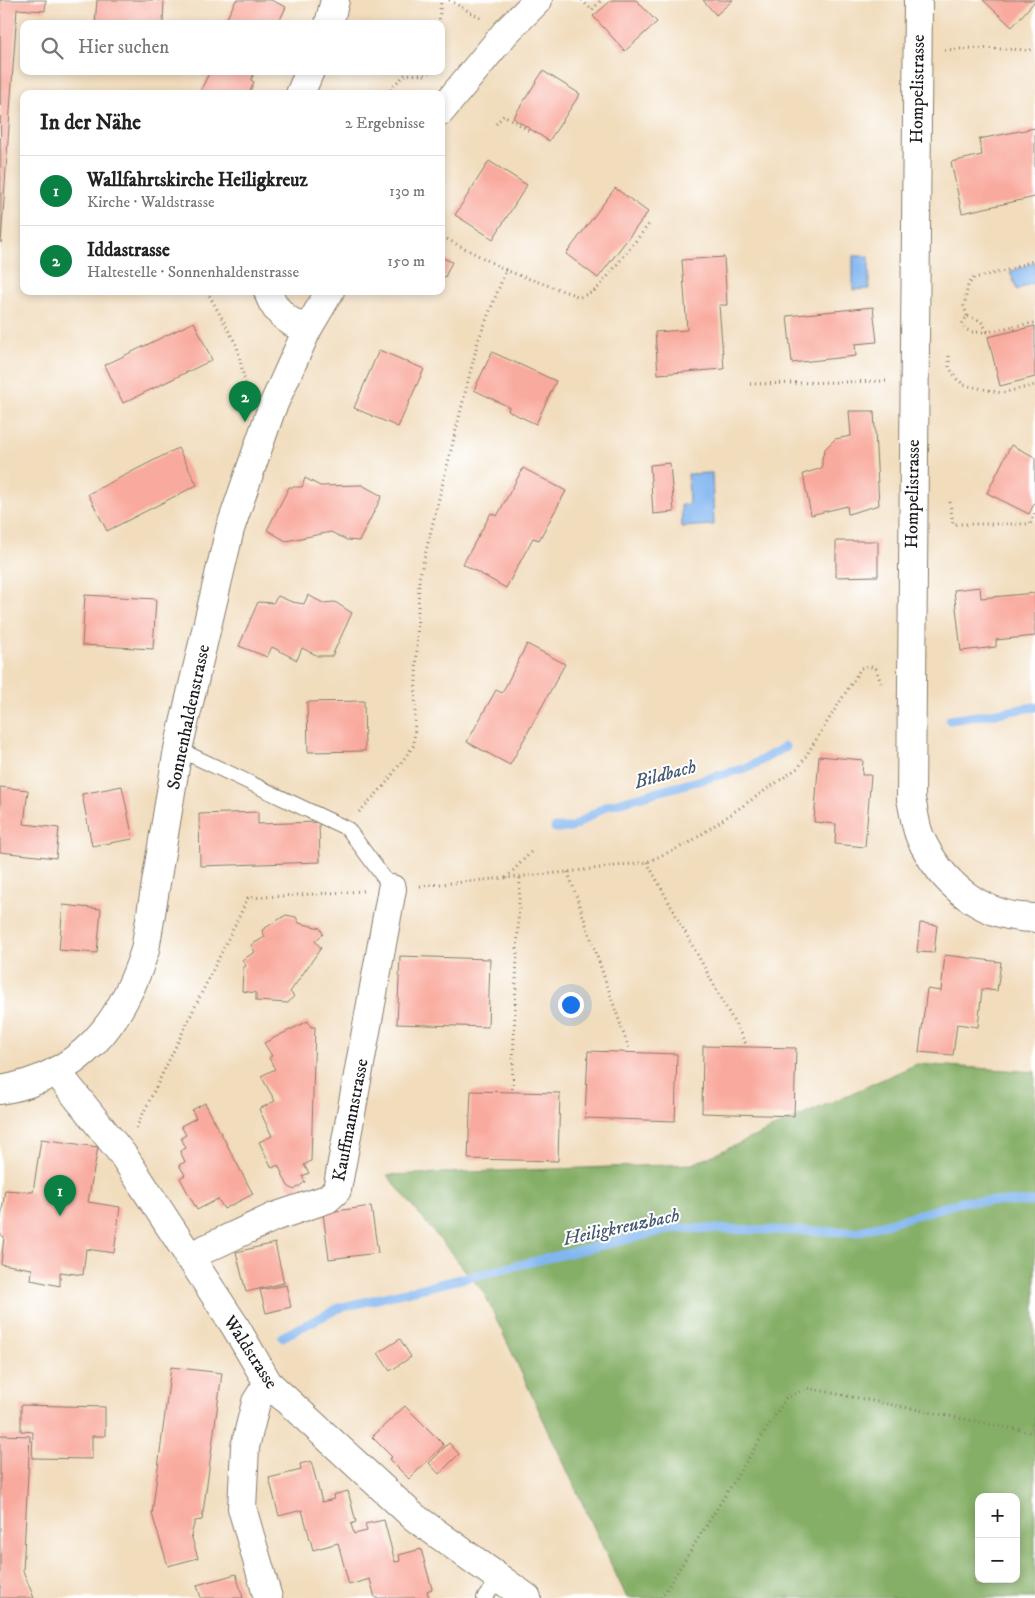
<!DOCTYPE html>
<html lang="de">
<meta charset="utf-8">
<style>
body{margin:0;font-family:"IM FELL DW Pica",serif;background:#f6f6f6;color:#222}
.controls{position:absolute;right:15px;bottom:15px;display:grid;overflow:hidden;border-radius:10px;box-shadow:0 2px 8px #0003}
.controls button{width:45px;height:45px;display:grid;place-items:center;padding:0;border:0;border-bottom:1px solid #e0e0e0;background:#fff;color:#222;font:25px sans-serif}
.you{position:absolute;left:570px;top:1004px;width:18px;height:18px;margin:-12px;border:4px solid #fff;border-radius:50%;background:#1a73e8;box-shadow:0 0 0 8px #1a73e833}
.badge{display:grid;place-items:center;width:32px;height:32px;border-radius:50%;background:#0b8043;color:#fff;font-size:16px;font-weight:700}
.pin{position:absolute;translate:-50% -41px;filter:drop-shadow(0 1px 2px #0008)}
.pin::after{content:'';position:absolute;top:26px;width:18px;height:15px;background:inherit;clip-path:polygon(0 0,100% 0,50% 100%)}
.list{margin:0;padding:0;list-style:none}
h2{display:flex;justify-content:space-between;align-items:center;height:65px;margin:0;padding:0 20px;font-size:21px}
h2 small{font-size:16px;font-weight:400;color:#767676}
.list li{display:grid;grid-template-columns:32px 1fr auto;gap:15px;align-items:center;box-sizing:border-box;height:70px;padding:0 20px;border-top:1px solid #e0e0e0}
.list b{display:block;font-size:19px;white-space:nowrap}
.list p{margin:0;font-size:16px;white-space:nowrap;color:#767676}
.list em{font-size:16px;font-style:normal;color:#767676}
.icon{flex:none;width:28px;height:28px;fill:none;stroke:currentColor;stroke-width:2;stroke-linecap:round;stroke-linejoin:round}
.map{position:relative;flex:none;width:1035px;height:1598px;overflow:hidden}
.search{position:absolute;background:#fff;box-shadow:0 2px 8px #0003;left:20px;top:20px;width:425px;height:55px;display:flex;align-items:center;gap:12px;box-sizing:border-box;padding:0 18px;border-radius:10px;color:#767676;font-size:19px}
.panel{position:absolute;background:#fff;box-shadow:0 2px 8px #0003;left:20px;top:90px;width:425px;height:205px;border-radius:10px}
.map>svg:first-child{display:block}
</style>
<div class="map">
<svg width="1035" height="1598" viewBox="0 0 1035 1598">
<rect width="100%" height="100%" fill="#fff"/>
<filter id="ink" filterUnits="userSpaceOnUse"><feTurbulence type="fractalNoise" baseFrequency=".02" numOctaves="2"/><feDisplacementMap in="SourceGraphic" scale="10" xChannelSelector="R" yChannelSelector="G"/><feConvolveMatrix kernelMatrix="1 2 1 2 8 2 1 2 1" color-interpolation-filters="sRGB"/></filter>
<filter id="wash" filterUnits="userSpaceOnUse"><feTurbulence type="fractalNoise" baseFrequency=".0096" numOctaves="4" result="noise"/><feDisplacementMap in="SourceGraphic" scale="20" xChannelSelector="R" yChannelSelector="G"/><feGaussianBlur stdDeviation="1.12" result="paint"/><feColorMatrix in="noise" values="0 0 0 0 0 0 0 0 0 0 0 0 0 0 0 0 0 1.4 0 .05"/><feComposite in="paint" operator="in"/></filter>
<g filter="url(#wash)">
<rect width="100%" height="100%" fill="#f1dcbc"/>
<path fill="#85af66" stroke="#506641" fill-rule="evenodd" d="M917 1064 1035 1072V1598H627L484 1293 387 1175 693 1164ZM979 1497H1016V1579H979Z"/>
<g fill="#82b6f0" stroke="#4f6986">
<polygon points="853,256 869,256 869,289 853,290"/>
<polygon points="1035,262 1035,282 1017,290 1010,272"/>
<polygon points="712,473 714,525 682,527 681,505 689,504 688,474"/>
</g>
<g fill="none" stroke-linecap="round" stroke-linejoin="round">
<g stroke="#82b6f0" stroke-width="9">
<polyline points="950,720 1035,707"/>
<polyline points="555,828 571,828 606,806 749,767 785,747"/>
<polyline points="282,1337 339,1308 674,1228 857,1232 965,1201 1035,1202"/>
</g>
</g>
<g id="blocks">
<g fill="#f9aa9e">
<polygon points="0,0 46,0 45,11 17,9 1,243"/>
<polygon points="97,0 164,0 163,24 95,24"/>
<polygon points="236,0 271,0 286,7 278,24 224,24"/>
<polygon points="612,0 636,0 657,22 625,51 593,16"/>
<polygon points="703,0 733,0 716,15"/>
<polygon points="983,0 1035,0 1035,1 1012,27"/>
<polygon points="210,71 255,71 251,80 254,82 249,94 199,94"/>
<polygon points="543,71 580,94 549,141 513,118"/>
<polygon points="1035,128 1035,197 962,213 951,162 982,155 979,139"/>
<polygon points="489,161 527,185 493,239 455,215"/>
<polygon points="615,188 648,212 598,278 566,254"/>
<polygon points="441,257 452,262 445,277 441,276"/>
<polygon points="724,257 727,305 719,305 724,369 658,374 655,332 687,330 682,260"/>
<polygon points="873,307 877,342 855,344 856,356 792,363 787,316"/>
<polygon points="194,322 212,360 123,403 105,365"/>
<polygon points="1035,326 1035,377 1000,386 988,337"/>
<polygon points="379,350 424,369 398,427 354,408"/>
<polygon points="492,352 556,381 536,424 508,411 509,407 474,390"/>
<polygon points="849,411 874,411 879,505 848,514 847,506 811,515 803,474 822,468 822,458 825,449 835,439 851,436"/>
<polygon points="1011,445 1035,457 1035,502 1029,514 987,493"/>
<polygon points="178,448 197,485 107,531 88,494"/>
<polygon points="670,463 674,512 653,514 650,465"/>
<polygon points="523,468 566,491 539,540 533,538 506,588 463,564 491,513 497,516"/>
<polygon points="305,478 320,486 362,485 382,496 359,541 347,540 331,532 286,541 267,530 289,487 302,487"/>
<polygon points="836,541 878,541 878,576 836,577"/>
<polygon points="980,587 981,598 1035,593 1035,636 996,640 996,647 961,651 954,590"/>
<polygon points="85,595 156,599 153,649 82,645"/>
<polygon points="308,595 323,603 335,602 352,613 332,656 318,656 302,648 297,660 272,647 267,657 239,646 258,602 273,603 278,596 292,602 304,604"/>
<polygon points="527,644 565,664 510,765 467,742 496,690 502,693"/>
<polygon points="364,701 365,751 308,752 307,702"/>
<polygon points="819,756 863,760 862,775 871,775 865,847 835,844 836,824 814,822"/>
<polygon points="122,786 133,839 92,846 82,794"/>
<polygon points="0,787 28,790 24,824 59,828 56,858 0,852"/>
<polygon points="258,812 258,824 319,822 320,862 200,866 199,814"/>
<polygon points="63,905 101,909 97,953 59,950"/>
<polygon points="286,915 296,917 299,923 320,928 323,934 315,941 321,948 290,992 294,996 288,1003 256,1001 256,993 242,991 243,968 246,966 242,960 255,952 251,945 265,937 262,930"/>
<polygon points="920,923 937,925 934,953 917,952"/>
<polygon points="945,955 1001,962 997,991 982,989 978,1027 957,1024 953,1055 919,1052 927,989 941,991"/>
<polygon points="400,956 490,959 488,1027 397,1024"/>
<polygon points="308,1021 311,1027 315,1027 311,1161 304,1165 309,1173 302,1176 305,1182 294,1190 288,1186 278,1165 272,1168 259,1142 272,1136 259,1109 275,1101 261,1076 275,1069 269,1058 272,1056 264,1043"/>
<polygon points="703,1046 796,1048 794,1116 702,1113"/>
<polygon points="588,1051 677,1054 675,1121 585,1118"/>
<polygon points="471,1091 560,1093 558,1161 468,1159"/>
<polygon points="205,1103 253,1194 224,1209 218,1199 197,1210 180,1178 185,1175 179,1165 185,1162 180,1151 186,1148 181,1138 186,1135 181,1126 196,1118 192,1110"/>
<polygon points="41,1139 98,1147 88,1202 120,1207 114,1253 86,1249 83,1275 60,1272 60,1286 31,1280 32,1269 1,1264 4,1237 0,1234 0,1225 5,1190 33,1192"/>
<polygon points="371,1206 378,1253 329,1259 323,1213"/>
<polygon points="275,1243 284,1283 246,1292 236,1252"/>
<polygon points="286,1285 291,1307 266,1313 260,1290"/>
<polygon points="400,1339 411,1357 390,1371 378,1353"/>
<polygon points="171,1367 222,1373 202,1520 195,1521 191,1535 198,1558 168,1566 152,1514"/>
<polygon points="21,1405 105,1407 105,1436 92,1436 92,1459 32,1458 33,1432 21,1431"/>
<polygon points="405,1406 444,1445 409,1479 389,1459 392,1457 372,1437"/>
<polygon points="0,1435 30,1436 23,1571 34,1598 0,1598"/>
<polygon points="449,1443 459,1454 439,1474 429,1463"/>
<polygon points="311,1461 322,1502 334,1499 333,1495 348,1491 356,1522 351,1524 354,1534 367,1531 365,1524 384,1520 395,1562 400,1561 399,1555 421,1549 432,1589 427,1591 429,1598 375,1598 370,1579 349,1585 338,1543 313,1550 302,1510 279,1516 269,1478 301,1470 300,1464"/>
<polygon points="236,1574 243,1598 201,1598 197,1585"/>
</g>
</g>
</g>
<g filter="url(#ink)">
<use href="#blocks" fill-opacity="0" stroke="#867c6c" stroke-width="1"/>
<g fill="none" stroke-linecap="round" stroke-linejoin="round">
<defs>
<g id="lane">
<polyline points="178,749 348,829 392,889"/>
<polyline points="484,1598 500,1578"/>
</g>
<g id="street">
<path d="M918 0 911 799C914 811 915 825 920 837 941 883 981 918 1035 918"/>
<polyline points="329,24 335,0"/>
<polyline points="300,94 310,71"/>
<path d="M268 291C273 311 290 323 307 330"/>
<polyline points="56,1071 123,1155 235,1326 268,1383 414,1517 527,1598"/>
<polyline points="188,1257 274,1217 327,1199 337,1190 392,889"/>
<polyline points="268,1383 256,1402 245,1447 242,1508 268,1598"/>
</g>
<g id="secondary">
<polyline points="441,111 506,32 538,0"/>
<path d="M0 1090C80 1077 122 1023 145 950L178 749 230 529 271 410 307 330 330 291"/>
</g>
</defs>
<use href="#lane" stroke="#867c6c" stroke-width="16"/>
<use href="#street" stroke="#867c6c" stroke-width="30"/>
<use href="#secondary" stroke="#867c6c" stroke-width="30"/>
<g stroke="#867c6c" stroke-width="3" stroke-dasharray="1 4" stroke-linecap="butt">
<polyline points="449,0 482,19"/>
<polyline points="582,0 592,10 601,0"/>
<polyline points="439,24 441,0"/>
<polyline points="945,50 972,48 1035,50"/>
<polyline points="388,94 395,84 406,74 425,75 430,71"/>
<polyline points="496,124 504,115 531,132"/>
<polyline points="505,270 580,297 593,292 601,285 649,224"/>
<polyline points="207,291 237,346 247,392"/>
<polyline points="967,316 964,306 968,285 974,278 1005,271 1035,260"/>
<polyline points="1015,330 1013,326 1035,323"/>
<polyline points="988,332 972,332 965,329 962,324 967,316 981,321 988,332 1013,326"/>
<polyline points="949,356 949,367 957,379 964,385 1002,393 1035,385"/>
<polyline points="750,384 886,381"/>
<polyline points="950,502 953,524 1030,524 1035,513"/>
<polyline points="359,812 384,786 414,745 419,579 478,341 506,270 441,236"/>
<polyline points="647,862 746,1044"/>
<polyline points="568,872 629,1049"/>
<polyline points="506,878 533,850"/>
<polyline points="420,886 568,872 647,862 689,843 799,767 861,668 869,666 876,669 881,683"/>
<polyline points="512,1089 520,877"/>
<polyline points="136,1128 248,898 364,891"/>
<polyline points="661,1598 786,1398 807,1388 1035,1433"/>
</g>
<use href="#lane" stroke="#fff" stroke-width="14"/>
<use href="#street" stroke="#fff" stroke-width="28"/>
<use href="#secondary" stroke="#fff" stroke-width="28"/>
</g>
</g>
<g text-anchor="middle" stroke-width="4" stroke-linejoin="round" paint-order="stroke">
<g font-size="18" fill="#1c1c1c" stroke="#fff">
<text transform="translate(917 89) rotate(-89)" y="6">Hompelistrasse</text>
<text transform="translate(912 494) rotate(-89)" y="6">Hompelistrasse</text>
<text transform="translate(188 717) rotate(-78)" y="6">Sonnenhaldenstrasse</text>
<text transform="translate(350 1120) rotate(-79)" y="6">Kauffmannstrasse</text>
<text transform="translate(251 1352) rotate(57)" y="6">Waldstrasse</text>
</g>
<g font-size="19" font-style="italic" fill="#455a71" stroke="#fff">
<text transform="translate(665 773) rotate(-15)" y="7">Bildbach</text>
<text transform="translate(621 1226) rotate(-12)" y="7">Heiligkreuzbach</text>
</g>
</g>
</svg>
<div class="controls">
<button>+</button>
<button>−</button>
</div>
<div class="you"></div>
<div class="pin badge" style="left:60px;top:1216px">1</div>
<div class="pin badge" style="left:245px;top:422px">2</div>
<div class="search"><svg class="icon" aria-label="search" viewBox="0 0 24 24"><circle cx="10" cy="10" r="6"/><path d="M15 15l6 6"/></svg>Hier suchen</div>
<section class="panel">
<h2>In der Nähe<small>2 Ergebnisse</small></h2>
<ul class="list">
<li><span class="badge">1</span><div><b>Wallfahrtskirche Heiligkreuz</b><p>Kirche · Waldstrasse</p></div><em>130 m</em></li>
<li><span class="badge">2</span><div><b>Iddastrasse</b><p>Haltestelle · Sonnenhaldenstrasse</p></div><em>150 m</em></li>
</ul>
</section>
</div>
